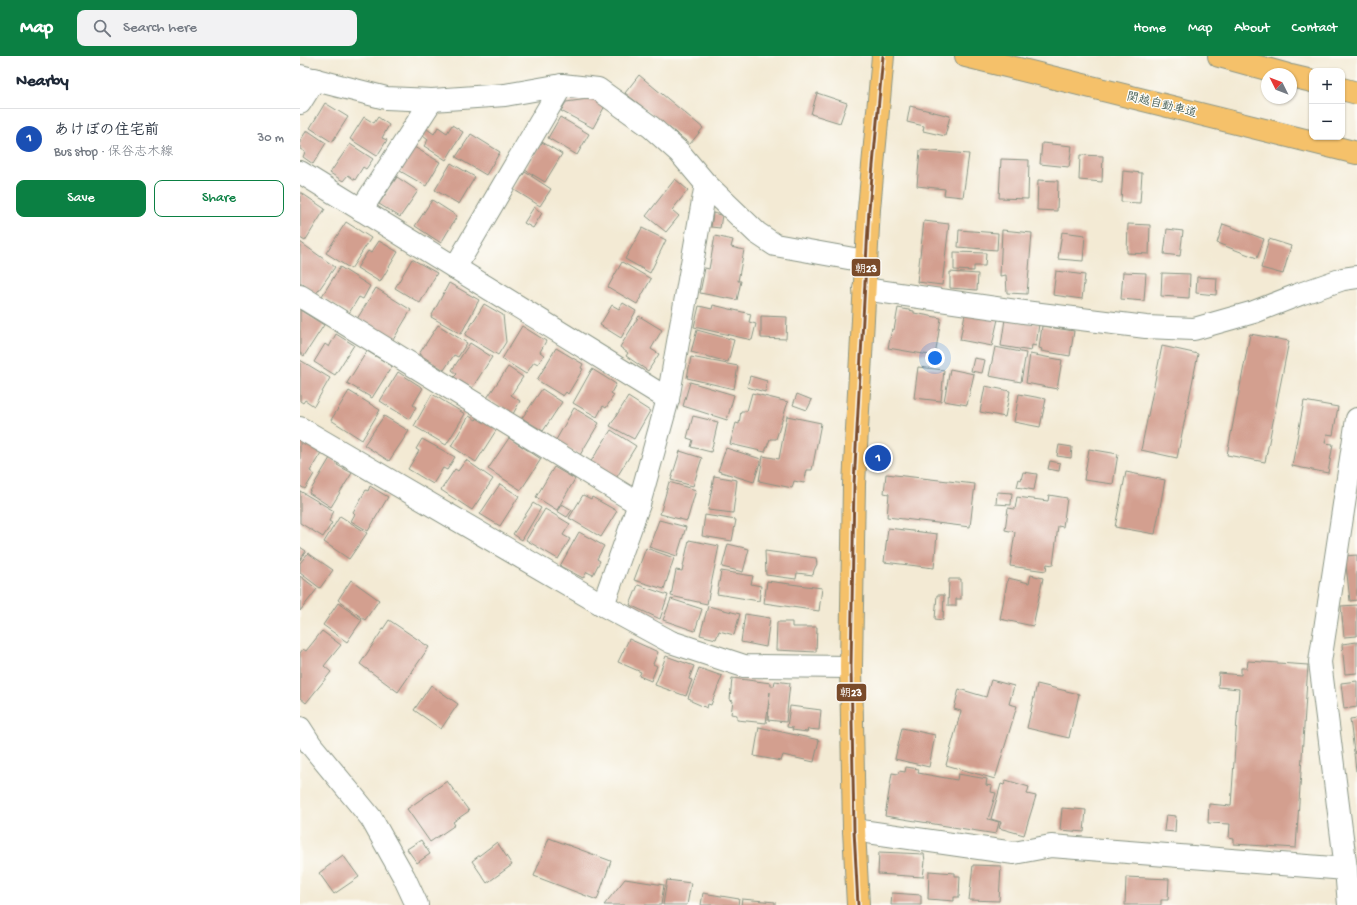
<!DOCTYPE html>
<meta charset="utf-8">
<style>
body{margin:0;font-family:"Gochi Hand","Klee One",sans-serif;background:#f2f2f3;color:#1f2937}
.controls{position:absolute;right:12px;top:12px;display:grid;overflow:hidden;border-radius:8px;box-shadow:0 1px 3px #0004}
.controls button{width:36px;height:36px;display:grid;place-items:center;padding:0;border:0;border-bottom:1px solid #e0e1e3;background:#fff;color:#1f2937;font:20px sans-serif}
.compass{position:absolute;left:961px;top:12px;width:36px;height:36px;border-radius:50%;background:#fff;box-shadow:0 1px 3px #0004;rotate:312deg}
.you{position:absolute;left:635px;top:302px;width:14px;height:14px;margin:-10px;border:3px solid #fff;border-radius:50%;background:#1a73e8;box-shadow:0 0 0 6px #1a73e833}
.badge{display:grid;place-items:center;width:26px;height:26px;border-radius:50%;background:#0b8043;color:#fff;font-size:13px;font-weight:700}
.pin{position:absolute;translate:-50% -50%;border:2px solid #fff;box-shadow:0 1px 4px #0006}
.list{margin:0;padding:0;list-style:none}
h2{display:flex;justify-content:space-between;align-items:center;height:52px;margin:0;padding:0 16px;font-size:17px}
h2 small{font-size:13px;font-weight:400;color:#747a83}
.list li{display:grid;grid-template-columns:26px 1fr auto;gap:12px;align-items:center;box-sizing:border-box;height:60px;padding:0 16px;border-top:1px solid #e0e1e3}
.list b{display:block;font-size:15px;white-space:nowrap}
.list p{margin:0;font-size:13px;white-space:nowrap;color:#747a83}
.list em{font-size:13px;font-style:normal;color:#747a83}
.actions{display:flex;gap:8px;padding:12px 16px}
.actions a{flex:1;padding:9px 0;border:1px solid #0b8043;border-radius:8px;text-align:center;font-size:14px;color:#0b8043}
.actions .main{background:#0b8043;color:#fff}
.icon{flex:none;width:22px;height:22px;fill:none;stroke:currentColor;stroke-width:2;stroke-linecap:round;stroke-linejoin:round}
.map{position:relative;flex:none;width:1057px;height:849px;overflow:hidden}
header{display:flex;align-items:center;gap:24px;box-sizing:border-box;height:56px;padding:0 20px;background:#0b8043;color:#fff}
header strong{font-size:19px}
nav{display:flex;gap:22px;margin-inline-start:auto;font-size:14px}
.search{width:280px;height:36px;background:#f2f2f3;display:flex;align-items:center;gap:10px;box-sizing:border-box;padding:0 14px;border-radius:8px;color:#747a83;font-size:15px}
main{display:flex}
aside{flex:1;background:#fff}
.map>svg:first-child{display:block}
</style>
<header>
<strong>Map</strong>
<div class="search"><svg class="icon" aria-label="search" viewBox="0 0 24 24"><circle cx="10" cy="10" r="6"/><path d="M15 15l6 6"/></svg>Search here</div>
<nav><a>Home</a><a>Map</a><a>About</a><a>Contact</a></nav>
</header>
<main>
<aside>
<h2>Nearby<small></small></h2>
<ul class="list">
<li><span class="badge" style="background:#1a4fb4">1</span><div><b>あけぼの住宅前</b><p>Bus stop · 保谷志木線</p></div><em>30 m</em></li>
</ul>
<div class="actions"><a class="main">Save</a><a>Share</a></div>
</aside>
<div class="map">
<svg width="1057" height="849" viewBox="0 0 1057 849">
<rect width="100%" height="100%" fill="#fdfcf7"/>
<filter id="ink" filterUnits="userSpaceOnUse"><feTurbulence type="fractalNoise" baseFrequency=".025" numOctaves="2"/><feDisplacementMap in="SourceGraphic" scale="8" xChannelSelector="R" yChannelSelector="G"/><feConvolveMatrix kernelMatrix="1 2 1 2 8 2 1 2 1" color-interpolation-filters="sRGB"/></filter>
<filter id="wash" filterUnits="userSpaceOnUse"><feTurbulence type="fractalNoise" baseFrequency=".012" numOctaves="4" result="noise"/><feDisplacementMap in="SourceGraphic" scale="16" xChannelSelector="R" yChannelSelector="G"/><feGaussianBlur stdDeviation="0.9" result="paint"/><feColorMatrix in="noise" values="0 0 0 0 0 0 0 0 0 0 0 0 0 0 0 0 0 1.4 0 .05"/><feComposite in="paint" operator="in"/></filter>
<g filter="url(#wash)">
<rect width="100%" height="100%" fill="#f3ead4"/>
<g id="blocks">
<g fill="#d39f8f">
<polygon points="339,19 403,72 390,88 325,37"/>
<polygon points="517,37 547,47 540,67 511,58"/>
<polygon points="295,42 306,48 293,72 261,55 266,46"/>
<polygon points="25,47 48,61 32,86 10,72"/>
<polygon points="610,50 650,60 645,80 623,75 624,70 607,66"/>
<polygon points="64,61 74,67 78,61 89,69 82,82 87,84 77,100 50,83"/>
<polygon points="260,61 289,78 277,99 248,82"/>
<polygon points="152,69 163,76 146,104 124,90 128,84 123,80 127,73 134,78 138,71 147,77"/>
<polygon points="7,74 26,87 13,108 3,101 5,96 0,93 0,85"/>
<polygon points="171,78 200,96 186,119 156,101"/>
<polygon points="242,86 262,98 245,126 225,114"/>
<polygon points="742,87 772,90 769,111 740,108"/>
<polygon points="50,88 73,103 66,113 63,111 55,124 48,119 43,125 30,117"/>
<polygon points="114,91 140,106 126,130 100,115"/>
<polygon points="620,94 669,98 663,141 644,139 645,133 617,130"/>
<polygon points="780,99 803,100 802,126 779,124"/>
<polygon points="701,103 729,104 728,143 699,142"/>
<polygon points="151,107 175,121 159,148 135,134"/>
<polygon points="823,115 842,117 840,147 821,146"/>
<polygon points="225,116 251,133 240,150 213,133"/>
<polygon points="97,121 118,135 100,161 79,148"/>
<polygon points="375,123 388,134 372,154 379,160 366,176 346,160"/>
<polygon points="738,124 758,125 757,155 737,154"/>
<polygon points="0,136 25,153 5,185 0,182"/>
<polygon points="132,144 157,160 141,187 115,170"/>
<polygon points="234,151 242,157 233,172 224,167"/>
<polygon points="413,157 422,159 420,172 411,171"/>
<polygon points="624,165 649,168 642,229 617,226"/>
<polygon points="46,166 71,182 51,213 26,197"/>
<polygon points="828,168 850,169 849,198 827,197"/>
<polygon points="923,168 964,183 957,202 917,187"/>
<polygon points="342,172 366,184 350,217 325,203"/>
<polygon points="867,173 883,175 880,200 864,198"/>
<polygon points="659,174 698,177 697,194 658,191"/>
<polygon points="702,174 732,177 727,238 707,237 706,219 700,220"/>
<polygon points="762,176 785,179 783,205 758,203"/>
<polygon points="415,180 433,184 431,191 444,194 438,225 441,225 437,244 400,237 405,212 409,213"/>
<polygon points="969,183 991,190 983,218 961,212"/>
<polygon points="79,185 98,196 80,226 57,212 68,195 71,197"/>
<polygon points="0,186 35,211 16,238 0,226"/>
<polygon points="654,196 686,197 685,210 674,210 674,215 654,214"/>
<polygon points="112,203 137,217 120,247 95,232"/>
<polygon points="322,206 351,223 337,248 308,231"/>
<polygon points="40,211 70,230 63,243 59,241 49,257 22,240"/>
<polygon points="756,215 785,219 782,243 753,239"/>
<polygon points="650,216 678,218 677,234 650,232"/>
<polygon points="823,216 846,217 844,245 821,243"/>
<polygon points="862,217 890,218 889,242 861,240"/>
<polygon points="897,221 917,222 916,239 896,237"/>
<polygon points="149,227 179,244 161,278 131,261"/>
<polygon points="76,232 111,254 93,284 57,263"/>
<polygon points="323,247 336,255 321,282 300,269 312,249 319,253"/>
<polygon points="184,248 203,259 206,286 198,299 165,279"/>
<polygon points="413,249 451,258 449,266 456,268 452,284 394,271 399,250 412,253"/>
<polygon points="598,252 614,255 614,257 641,262 635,300 588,292 592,273 594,274"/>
<polygon points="0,254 24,269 4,300 0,297"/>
<polygon points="665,258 698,263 692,290 660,284"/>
<polygon points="339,260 362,274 351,293 359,298 348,315 326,300 328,297 320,291"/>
<polygon points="461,260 487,261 486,283 461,282"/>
<polygon points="705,263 739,268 736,290 732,289 731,295 701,290"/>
<polygon points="138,269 167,287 158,301 154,299 144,314 119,298"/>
<polygon points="222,270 246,285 240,296 244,299 238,308 234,306 226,318 202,303"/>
<polygon points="742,270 774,275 770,300 741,295 742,293 739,292"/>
<polygon points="397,274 434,284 428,306 391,296"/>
<polygon points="36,278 54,289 35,319 14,306 25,288 29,291"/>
<polygon points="950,278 989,285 965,406 927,399"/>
<polygon points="170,287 192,301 172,332 154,321 157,318 152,314"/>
<polygon points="862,290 898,298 877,402 841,394"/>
<polygon points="695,291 726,297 721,326 689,320"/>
<polygon points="256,292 283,308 281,312 283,313 268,338 266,336 263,340 237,324"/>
<polygon points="67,295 92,310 72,342 47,327"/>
<polygon points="730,298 762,304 757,333 726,327"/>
<polygon points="391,301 438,310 434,333 387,322"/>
<polygon points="674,302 685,304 682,317 671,315"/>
<polygon points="0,304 30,322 14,350 5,344 3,347 0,345"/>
<polygon points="208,311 223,321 211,339 220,345 213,358 187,342"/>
<polygon points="618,311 644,314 641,345 614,342"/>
<polygon points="292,313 316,328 311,337 314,339 306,352 303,350 297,361 273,347"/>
<polygon points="650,313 674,318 667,349 644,345"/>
<polygon points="98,316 123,332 113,349 116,351 109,363 80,345"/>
<polygon points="450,320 467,325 465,336 447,331"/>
<polygon points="390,326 434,339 427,364 383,350"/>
<polygon points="685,330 710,335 705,361 680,356"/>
<polygon points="242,333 262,346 243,375 222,362"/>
<polygon points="49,335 80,354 62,384 31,364"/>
<polygon points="452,337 488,346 476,383 470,383 465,396 430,388 436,367 439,368 441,355 447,355"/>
<polygon points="132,338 165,358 146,389 114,370"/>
<polygon points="497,338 512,344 507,354 493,349"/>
<polygon points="719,338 746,343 740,371 714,366"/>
<polygon points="328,341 350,355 334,383 310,370"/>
<polygon points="1004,345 1038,351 1033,379 1027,378 1025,387 1033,388 1028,417 992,410"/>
<polygon points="274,352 299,367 280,399 256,384"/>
<polygon points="84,360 109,375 89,405 64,389"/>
<polygon points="169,360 176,364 178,362 197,373 176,406 151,390"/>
<polygon points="393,360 418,366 411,396 391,391 393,384 387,382"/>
<polygon points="487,360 521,367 512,414 507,414 504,427 494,425 492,432 459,425 463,400 479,403"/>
<polygon points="311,374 336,390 315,424 290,407"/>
<polygon points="0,382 22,395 10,415 14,418 5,433 0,430"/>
<polygon points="209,382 241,403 221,434 188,413"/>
<polygon points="122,383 155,401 147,414 143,412 133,428 108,413 119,395 116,393"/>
<polygon points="759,389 772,391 771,402 757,400"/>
<polygon points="426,392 461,403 454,426 418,415"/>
<polygon points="789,393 818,398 813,428 784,424"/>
<polygon points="380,395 402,402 393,430 371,424"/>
<polygon points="30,402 38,407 37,409 52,417 31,451 9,437"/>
<polygon points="166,404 193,423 172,454 141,434 155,413 158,415"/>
<polygon points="750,405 760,407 759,415 748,413"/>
<polygon points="254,411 275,423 257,454 236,441"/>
<polygon points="723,416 737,418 734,434 717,431 719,423 721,424"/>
<polygon points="826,416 865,424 855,478 815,471"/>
<polygon points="586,418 675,428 670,471 587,461 589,438 584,437"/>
<polygon points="414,420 437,424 433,457 408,454"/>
<polygon points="369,426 396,434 387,465 360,458"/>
<polygon points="200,428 219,440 200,470 180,458"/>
<polygon points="70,430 88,441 68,475 51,465 55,458 53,456 66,434 68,435"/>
<polygon points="0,435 34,455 29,465 32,467 23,481 0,467"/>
<polygon points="697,436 712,437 711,449 696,448"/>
<polygon points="283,439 291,443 292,441 317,455 301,481 269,462"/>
<polygon points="749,439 767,442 763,471 758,470 753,509 747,508 746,515 710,510 715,476 705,474 708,452 715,453 717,441 748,445"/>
<polygon points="233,447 241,452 222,484 213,478"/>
<polygon points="262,448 272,454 267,461 257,455"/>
<polygon points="245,453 270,468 263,479 270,483 258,503 226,484"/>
<polygon points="405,459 436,464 432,485 402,480"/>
<polygon points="40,460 67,477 49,503 24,486"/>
<polygon points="359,464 386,471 377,500 349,491"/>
<polygon points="588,472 637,478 634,512 584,506"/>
<polygon points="279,476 304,490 297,503 300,505 293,519 287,516 283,522 260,510"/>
<polygon points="389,484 419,490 407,548 371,540 376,514 382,515"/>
<polygon points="428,488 449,493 443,516 422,511"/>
<polygon points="0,491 6,495 0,504"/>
<polygon points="346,492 374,502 364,533 334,524"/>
<polygon points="465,495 516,502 517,508 514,514 513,519 497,517 496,523 466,519"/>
<polygon points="8,497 33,514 20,532 0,517 0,507"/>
<polygon points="1057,499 1057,544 1050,545 1045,500"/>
<polygon points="421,515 453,520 451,528 461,530 459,545 417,538"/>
<polygon points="731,519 743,522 733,570 700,563 708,522 729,527"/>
<polygon points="0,520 17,533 0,555"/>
<polygon points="649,523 661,523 661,543 656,543 656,550 648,550"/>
<polygon points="51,524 79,544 65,564 38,544"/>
<polygon points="467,525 522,532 519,555 464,547"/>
<polygon points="338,529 368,539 360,563 330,549"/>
<polygon points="637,539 644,539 643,564 635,563"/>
<polygon points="371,543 402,553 395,575 363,564"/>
<polygon points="38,547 62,564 47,586 23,569"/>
<polygon points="1057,549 1057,580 1044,581 1041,550"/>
<polygon points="408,550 440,558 434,579 419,575 416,583 400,579"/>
<polygon points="445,558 470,562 466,591 441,586"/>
<polygon points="89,564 129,591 98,636 60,608"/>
<polygon points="477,566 492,566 492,571 517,571 516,596 476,594"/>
<polygon points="22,575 41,589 24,610 31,616 6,647 0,642 0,597 3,593 6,595"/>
<polygon points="329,583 358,596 353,608 357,610 351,625 339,620 341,616 318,606"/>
<polygon points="1057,586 1057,617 1045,618 1042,588"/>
<polygon points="366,600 394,610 389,623 392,624 386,640 355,629"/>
<polygon points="948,605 1008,609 996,792 934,788 934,783 929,782 930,768 908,767 909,748 931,750 939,633 918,631 919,617 941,619 941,612 947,612"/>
<polygon points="399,612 422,620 411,649 408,648 407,652 391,645 391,643 388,642"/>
<polygon points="432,622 471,627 471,630 474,630 475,625 490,627 486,666 468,664 470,636 466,667 437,664 437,659 431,658 433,645 430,644"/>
<polygon points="691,624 714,630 709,648 717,650 695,723 646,709 661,655 654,653 659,633 686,641"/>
<polygon points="1057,625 1057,651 1044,653 1041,627"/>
<polygon points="737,628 779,638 769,682 727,672"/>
<polygon points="131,629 158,648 141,673 114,654"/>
<polygon points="490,650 521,654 519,674 508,673 507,676 492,674 493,672 487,671"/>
<polygon points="1057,662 1057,695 1054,696 1050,663"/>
<polygon points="459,671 519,684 514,706 483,699 481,705 454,700"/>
<polygon points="602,672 635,679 629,711 595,703"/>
<polygon points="1054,697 1057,697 1057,715 1056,715"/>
<polygon points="606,711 619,713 618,717 657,724 658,718 687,723 686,729 692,730 691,736 696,737 688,763 699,766 696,778 585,760 592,717 598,718 599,715 605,716"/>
<polygon points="706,724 729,731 727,738 736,740 724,779 699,772 701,766 691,763 701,728 704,729"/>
<polygon points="147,725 169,755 153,766 155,769 130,786 107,753"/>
<polygon points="762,752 786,754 784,776 760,774"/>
<polygon points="866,759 876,760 875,776 864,775"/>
<polygon points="249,782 311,805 297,844 234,820"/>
<polygon points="121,784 130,798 117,807 107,793"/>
<polygon points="197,786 212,809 187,827 172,805"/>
<polygon points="579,796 624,798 625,805 623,821 578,818"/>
<polygon points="43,799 59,821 34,838 19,817"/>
<polygon points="673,809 701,810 699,845 669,844"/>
<polygon points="629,815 655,817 655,820 660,820 659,841 654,841 654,845 628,843"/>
<polygon points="826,821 869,823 868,844 861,844 861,849 825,849"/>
<polygon points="325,823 364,829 361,849 304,849"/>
<polygon points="367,824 391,827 387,849 363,849"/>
<polygon points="403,837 439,843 438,849 401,849"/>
<polygon points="592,837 621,839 621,849 591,849"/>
<polygon points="442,843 475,846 475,849 441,849"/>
</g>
</g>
</g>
<g filter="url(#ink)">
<use href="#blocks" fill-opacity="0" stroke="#899484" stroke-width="1"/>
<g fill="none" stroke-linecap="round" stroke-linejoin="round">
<defs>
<g id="minor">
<polyline points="0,20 86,42 132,44 205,39 262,29 298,33 351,71 379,96 406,128 457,177 475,189 565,205"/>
<polyline points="0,47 15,23"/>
<polyline points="0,116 368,343"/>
<polyline points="61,154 132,44"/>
<polyline points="155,212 262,29"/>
<polyline points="564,233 724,256 846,271 894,273 954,256 1000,238 1043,223 1057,221"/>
<polyline points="0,240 339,448"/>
<polyline points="0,372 303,549 371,586 444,610 551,611"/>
<polyline points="303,549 339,448 368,343 406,128"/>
<polyline points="0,672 11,689 71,762 104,821 117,849"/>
<polyline points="554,774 714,797 751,790 1046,813"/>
<polyline points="1049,849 1046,813 1020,606 1057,363"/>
</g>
<polyline id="major" points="558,849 554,774 551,611 554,428 569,153 583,0"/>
<g id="highway">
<polyline points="666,0 1057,97"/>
<polyline points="919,0 985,18"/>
<polyline points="991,20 1012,25"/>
<polyline points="1042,33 1057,37"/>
</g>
</defs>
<use href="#minor" stroke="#899484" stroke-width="24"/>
<use href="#major" stroke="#899484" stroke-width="24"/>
<use href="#highway" stroke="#899484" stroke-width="24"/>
<use href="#minor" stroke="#fff" stroke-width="22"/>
<use href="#major" stroke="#f5c16b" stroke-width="22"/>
<use href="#highway" stroke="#f5c16b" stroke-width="22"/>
<defs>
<polyline id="bus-1" points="558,849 554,774 551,611 554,428 569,153 583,0"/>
</defs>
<use href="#bus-1" stroke="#fdfcf7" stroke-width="6"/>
<use href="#bus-1" stroke="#7a4b2a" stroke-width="3"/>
</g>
</g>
<g text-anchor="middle" stroke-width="3" stroke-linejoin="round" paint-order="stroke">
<g font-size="12" fill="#1f3d34" stroke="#fdfcf7">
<text transform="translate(862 48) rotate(14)" y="4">関越自動車道</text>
</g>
</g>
<g stroke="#fdfcf7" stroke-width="1.5">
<rect x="551" y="202" width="30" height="19" rx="4" fill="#7a4b2a"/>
<rect x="536" y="627" width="31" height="19" rx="4" fill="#7a4b2a"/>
</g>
<g font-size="11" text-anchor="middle" font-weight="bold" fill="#fff">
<text x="566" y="216">朝23</text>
<text x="551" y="640">朝23</text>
</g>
</svg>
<div class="controls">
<button>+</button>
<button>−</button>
</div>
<svg class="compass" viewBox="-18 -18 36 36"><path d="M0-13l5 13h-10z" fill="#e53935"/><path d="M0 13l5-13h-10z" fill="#747a83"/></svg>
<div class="you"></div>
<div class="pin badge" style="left:578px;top:402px;background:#1a4fb4">1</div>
</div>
</main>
